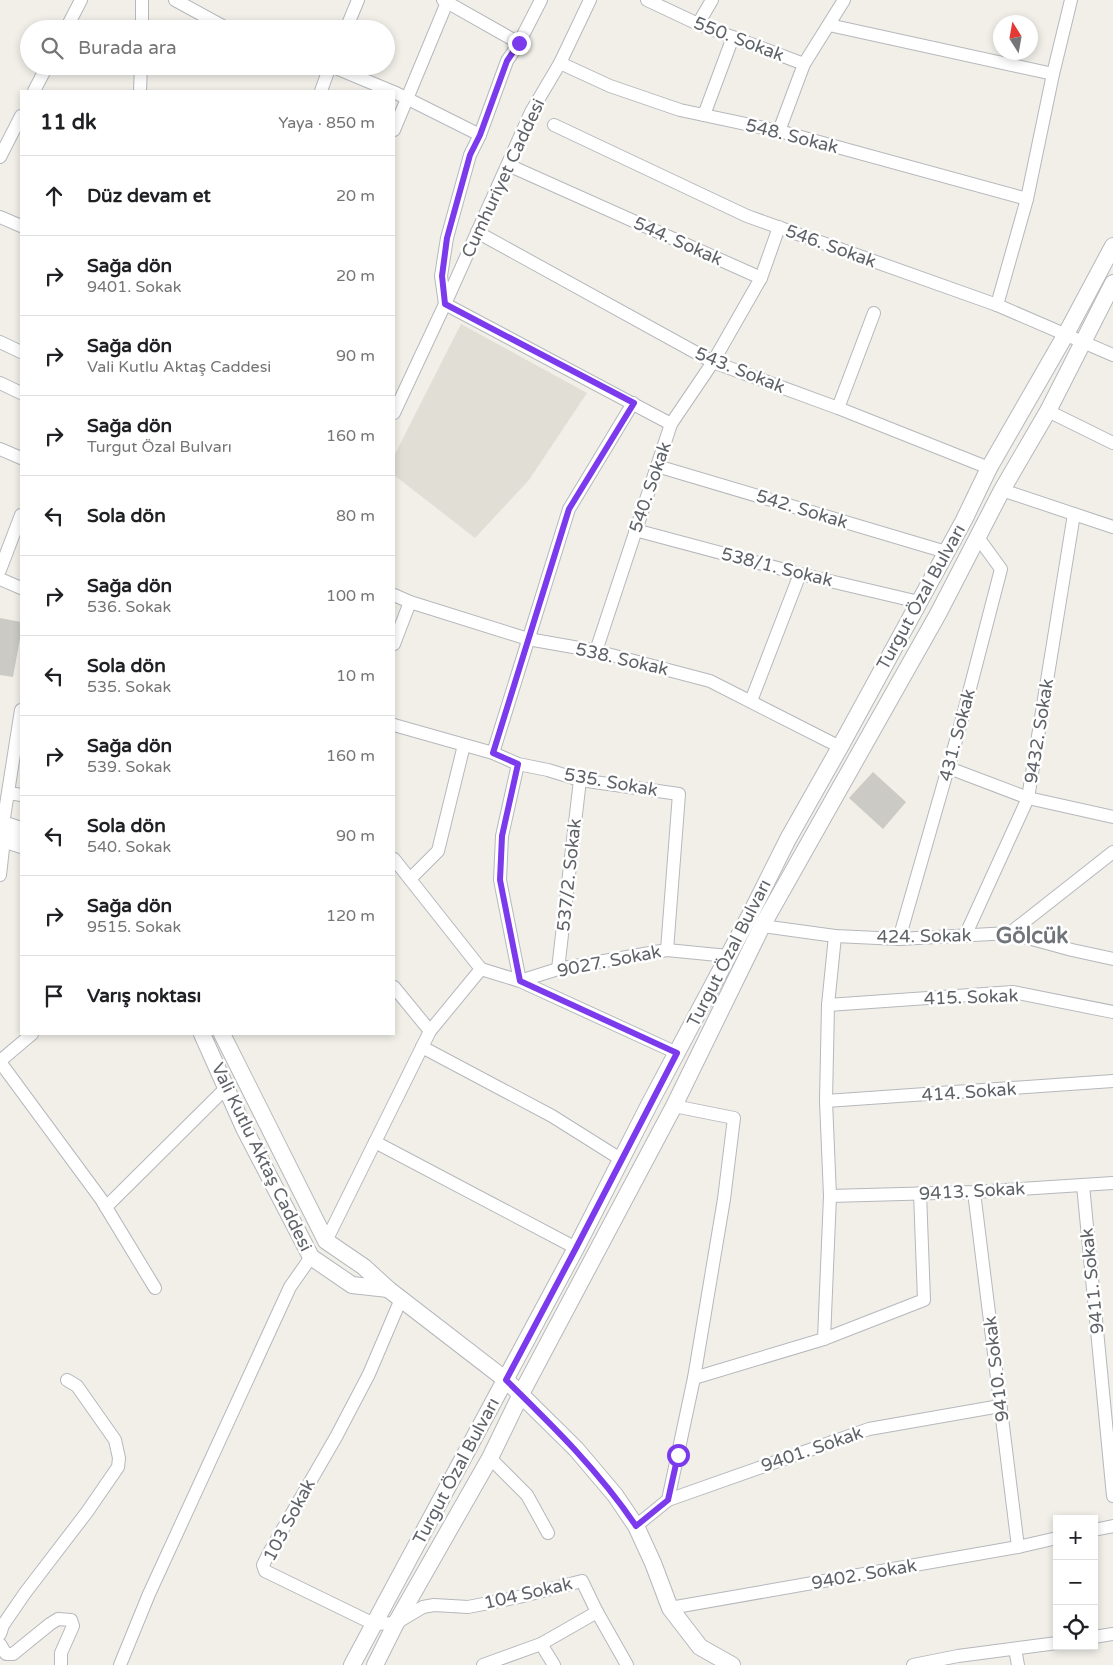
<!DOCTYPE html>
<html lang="tr">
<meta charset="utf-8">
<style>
body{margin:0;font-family:"Varela Round",sans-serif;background:#f2f2f2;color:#202124}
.controls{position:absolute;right:15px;bottom:15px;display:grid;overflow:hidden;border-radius:0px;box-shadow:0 2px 8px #0003}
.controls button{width:45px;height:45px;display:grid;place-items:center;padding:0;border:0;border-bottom:1px solid #e0e0e0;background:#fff;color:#202124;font:25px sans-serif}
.compass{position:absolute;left:993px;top:15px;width:45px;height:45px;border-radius:50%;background:#fff;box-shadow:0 2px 8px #0003;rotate:349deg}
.stop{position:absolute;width:15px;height:15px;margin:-11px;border:4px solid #7c3aed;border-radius:50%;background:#fff}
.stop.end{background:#7c3aed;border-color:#fff;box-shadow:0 1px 5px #0008}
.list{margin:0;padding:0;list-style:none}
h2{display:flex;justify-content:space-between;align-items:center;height:65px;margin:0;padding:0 20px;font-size:21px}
h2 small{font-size:16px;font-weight:400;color:#757577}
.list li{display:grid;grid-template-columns:32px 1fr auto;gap:15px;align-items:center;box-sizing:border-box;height:80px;padding:0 20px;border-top:1px solid #e0e0e0}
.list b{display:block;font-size:19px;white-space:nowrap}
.list p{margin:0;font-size:16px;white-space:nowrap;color:#757577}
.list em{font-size:16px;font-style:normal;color:#757577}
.icon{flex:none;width:28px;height:28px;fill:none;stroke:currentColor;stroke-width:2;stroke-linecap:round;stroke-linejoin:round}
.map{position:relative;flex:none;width:1113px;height:1665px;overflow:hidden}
.search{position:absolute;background:#fff;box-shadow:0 2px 8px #0003;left:20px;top:20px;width:375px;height:55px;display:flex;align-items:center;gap:12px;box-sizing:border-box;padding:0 18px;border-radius:28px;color:#757577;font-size:19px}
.panel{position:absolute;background:#fff;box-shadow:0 2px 8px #0003;left:20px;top:90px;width:375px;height:945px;border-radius:0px}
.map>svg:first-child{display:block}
</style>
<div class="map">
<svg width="1113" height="1665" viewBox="0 0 1113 1665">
<rect width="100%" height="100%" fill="#f1efe8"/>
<polygon fill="#e1ded6" points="461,324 587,393 529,480 475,538 394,475 394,456"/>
<g fill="#cccac5">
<polygon points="0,618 21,622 21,633 13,677 0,675"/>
<polygon points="873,772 906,802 883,829 849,798"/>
</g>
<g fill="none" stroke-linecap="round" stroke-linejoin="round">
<defs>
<g id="minor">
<polyline points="175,0 228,29"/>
<polyline points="443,0 519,43"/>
<polyline points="541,0 519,43 507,61 480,135 470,155 447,238 441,276 445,304 671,424"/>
<polyline points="647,0 698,24 804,64"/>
<polyline points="698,24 712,0"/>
<polyline points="829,25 1053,74"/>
<polyline points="66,29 81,0"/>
<polyline points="142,29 142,0"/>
<polyline points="346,29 358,0"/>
<polyline points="560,63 610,86 680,110 779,131 1027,199"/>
<polyline points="331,66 391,91"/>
<polyline points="34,91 47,66"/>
<polyline points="140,91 141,66"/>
<polyline points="321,91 330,66"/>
<polyline points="394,92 480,135"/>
<polyline points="704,115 733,37"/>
<polyline points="554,125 747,216 997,305 1113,355"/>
<polyline points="394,130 448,0"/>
<polyline points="779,131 804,64 844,0"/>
<polyline points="0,157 21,116"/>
<polyline points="508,165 761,278 713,362 671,424 596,651"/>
<polyline points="0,217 21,226"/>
<polyline points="477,232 713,362 838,408 989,468"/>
<polyline points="761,278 779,227"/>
<polyline points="997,305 1027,199 1053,74 1071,0"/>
<polyline points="0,342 21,352"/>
<polyline points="0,383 21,393"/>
<polyline points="838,408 874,313"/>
<polyline points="1048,411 1113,443"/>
<polyline points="394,413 445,304 531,112 560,63 590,0"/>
<polyline points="0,449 21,458"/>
<polyline points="657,466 946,552"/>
<polyline points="1002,490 1113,527"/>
<polyline points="635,530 800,574 919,602"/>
<polyline points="0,570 21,515"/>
<polyline points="0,579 21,588"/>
<polyline points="394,595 410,602 528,639 596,651 710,681 840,747"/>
<polyline points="394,644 410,602"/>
<polyline points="751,701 800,574"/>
<polyline points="394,725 493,753 518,764 548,770 580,780 679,794 667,950"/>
<polyline points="493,753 569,509 633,403"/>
<polyline points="518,764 502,836 500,880 520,981 558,969 667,950 728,956"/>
<polyline points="949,768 1028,798 1113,817"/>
<polyline points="9,793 21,795"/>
<polyline points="3,824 21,710"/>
<polyline points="394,859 481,969"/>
<polyline points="0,875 4,839"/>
<polyline points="410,879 438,851 464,745"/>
<polyline points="762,926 835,936 899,939 1010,933 1072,950 1113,959"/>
<polyline points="1010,933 1113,852"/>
<polyline points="965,936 1028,798 1074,514"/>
<polyline points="899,939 961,723 1001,569 977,536"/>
<polyline points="558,969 580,780"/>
<polyline points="394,987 430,1031"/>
<polyline points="828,1005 1013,992 1113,1012"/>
<polyline points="422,1047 552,1116 622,1160"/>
<polyline points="0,1061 32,1034"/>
<polyline points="0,1062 101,1199 155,1288"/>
<polyline points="826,1101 1113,1081"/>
<polyline points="375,1142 576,1248"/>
<polyline points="1083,1185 1113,1496"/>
<polyline points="974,1192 1018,1547"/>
<polyline points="830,1196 974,1192 1113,1183"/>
<polyline points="106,1207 226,1088"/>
<polyline points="326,1241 430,1031 481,969 520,981 677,1053"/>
<polyline points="401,1299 369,1374 336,1437 269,1553 263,1565 265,1571 374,1624 396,1623 423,1607 434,1605 468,1607 519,1597 582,1581 597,1612 627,1665"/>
<polyline points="824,1339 924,1300 920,1193"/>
<polyline points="694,1378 824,1339 830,1196 826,1101 828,1005 835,936"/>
<polyline points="490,1458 527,1495 548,1533"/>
<polyline points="668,1500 694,1378 724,1199 734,1118 674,1106"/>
<polyline points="636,1526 668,1500 869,1429 1000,1406"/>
<polyline points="1094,1530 1113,1526"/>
<polyline points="670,1608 1018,1547 1057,1538"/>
<polyline points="0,1634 3,1625 25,1593 87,1512 118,1467 119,1458 115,1440 77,1386 67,1380"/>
<polyline points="1094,1637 1113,1634"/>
<polyline points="0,1644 6,1654 13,1654 50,1624 58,1619 71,1620 73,1626 61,1653 61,1665"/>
<polyline points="541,1644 554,1665"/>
<polyline points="1015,1649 1018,1665"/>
<polyline points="120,1665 149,1594 290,1287 311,1257"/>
<polyline points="483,1665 541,1644 597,1612"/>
<polyline points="913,1665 958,1656 1057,1643"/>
</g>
<g id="tertiary">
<polyline points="0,823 21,830"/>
<polyline points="0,838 21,845"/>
<polyline points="202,1034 244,1128 311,1257 352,1285 388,1289"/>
<polyline points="222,1034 326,1241 364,1267 388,1289 506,1380 576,1449 615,1495 636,1526 653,1563 670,1608 700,1647 732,1665"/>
<polyline points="352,1665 576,1248 650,1103 750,915 788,839 840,747 964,520 989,468 1066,334 1113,246"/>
<polyline points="375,1665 396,1623 490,1458 521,1394 674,1106 762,926 938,614 1002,490 1048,411 1113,283"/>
</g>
</defs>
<use href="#minor" stroke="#b5b8bc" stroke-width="14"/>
<use href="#tertiary" stroke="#b5b8bc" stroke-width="18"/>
<use href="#minor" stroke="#fff" stroke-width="12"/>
<use href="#tertiary" stroke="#fff" stroke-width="16"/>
</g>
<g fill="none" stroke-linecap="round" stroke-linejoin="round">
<path stroke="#7c3aed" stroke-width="6" d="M519 43 507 61 480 135 470 155 447 238 442 276 445 304 634 403 569 509 493 753 518 764 502 836 500 880 520 981 677 1053 576 1248 506 1380C553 1426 599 1471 636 1526L668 1500 678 1455"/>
</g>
<g text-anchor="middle" stroke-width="5" stroke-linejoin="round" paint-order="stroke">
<g font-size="18" fill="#5f6368" stroke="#fff">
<text transform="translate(739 39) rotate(21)" y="6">550. Sokak</text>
<text transform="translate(792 136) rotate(14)" y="6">548. Sokak</text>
<text transform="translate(503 178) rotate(-65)" y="6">Cumhuriyet Caddesi</text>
<text transform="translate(678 241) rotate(24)" y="6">544. Sokak</text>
<text transform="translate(831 246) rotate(20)" y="6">546. Sokak</text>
<text transform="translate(740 370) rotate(22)" y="6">543. Sokak</text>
<text transform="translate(650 487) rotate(-71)" y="6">540. Sokak</text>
<text transform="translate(802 509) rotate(17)" y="6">542. Sokak</text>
<text transform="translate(777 567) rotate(14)" y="6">538/1. Sokak</text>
<text transform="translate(921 597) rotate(-61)" y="6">Turgut Özal Bulvarı</text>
<text transform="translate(622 659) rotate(13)" y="6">538. Sokak</text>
<text transform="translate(1039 731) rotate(-81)" y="6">9432. Sokak</text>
<text transform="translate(957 735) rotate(-75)" y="6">431. Sokak</text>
<text transform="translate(611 782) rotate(10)" y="6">535. Sokak</text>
<text transform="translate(569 875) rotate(-84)" y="6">537/2. Sokak</text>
<text transform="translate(924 936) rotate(-1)" y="6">424. Sokak</text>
<text transform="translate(729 953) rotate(-63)" y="6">Turgut Özal Bulvarı</text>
<text transform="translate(609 961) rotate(-11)" y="6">9027. Sokak</text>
<text transform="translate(971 997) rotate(-2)" y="6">415. Sokak</text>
<text transform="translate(969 1092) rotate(-4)" y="6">414. Sokak</text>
<text transform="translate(262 1157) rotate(64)" y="6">Vali Kutlu Aktaş Caddesi</text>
<text transform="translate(972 1191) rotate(-3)" y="6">9413. Sokak</text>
<text transform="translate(1092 1281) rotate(-96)" y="6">9411. Sokak</text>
<text transform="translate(996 1369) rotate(-97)" y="6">9410. Sokak</text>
<text transform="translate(812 1449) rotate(-19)" y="6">9401. Sokak</text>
<text transform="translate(456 1471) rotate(-62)" y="6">Turgut Özal Bulvarı</text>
<text transform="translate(289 1520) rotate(-62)" y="6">103 Sokak</text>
<text transform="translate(864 1574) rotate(-10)" y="6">9402. Sokak</text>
<text transform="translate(528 1593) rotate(-13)" y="6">104 Sokak</text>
</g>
<g font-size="22" font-weight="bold" fill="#70757a" stroke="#fff">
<text x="1032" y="943">Gölcük</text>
</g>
</g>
</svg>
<div class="controls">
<button>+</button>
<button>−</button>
<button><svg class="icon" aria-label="locate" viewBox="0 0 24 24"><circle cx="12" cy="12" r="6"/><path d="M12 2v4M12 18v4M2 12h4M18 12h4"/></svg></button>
</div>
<svg class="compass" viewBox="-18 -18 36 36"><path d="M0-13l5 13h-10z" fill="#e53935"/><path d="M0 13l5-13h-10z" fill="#757577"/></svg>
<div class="stop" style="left:678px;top:1455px"></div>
<div class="stop end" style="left:519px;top:43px"></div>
<div class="search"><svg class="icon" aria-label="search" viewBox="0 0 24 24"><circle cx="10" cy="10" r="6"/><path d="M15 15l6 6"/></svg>Burada ara</div>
<section class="panel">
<h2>11 dk<small>Yaya · 850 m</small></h2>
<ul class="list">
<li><svg class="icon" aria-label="ahead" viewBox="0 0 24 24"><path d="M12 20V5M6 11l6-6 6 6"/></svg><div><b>Düz devam et</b></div><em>20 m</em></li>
<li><svg class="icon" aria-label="right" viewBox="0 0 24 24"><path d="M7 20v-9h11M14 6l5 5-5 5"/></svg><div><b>Sağa dön</b><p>9401. Sokak</p></div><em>20 m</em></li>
<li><svg class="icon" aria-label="right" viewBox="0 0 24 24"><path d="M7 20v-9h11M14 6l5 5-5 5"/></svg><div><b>Sağa dön</b><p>Vali Kutlu Aktaş Caddesi</p></div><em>90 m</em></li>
<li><svg class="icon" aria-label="right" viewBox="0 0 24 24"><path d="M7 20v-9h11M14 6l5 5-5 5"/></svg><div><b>Sağa dön</b><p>Turgut Özal Bulvarı</p></div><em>160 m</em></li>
<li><svg class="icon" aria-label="left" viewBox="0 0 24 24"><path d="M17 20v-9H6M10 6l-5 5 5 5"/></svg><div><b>Sola dön</b></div><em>80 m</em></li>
<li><svg class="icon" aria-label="right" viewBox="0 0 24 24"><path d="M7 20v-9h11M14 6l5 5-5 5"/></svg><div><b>Sağa dön</b><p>536. Sokak</p></div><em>100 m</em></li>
<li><svg class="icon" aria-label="left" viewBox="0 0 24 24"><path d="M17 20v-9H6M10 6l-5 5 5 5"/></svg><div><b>Sola dön</b><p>535. Sokak</p></div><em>10 m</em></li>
<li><svg class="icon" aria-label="right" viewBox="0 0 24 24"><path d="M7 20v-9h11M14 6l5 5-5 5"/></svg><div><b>Sağa dön</b><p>539. Sokak</p></div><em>160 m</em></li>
<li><svg class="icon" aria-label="left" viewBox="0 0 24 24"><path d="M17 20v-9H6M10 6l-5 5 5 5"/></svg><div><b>Sola dön</b><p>540. Sokak</p></div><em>90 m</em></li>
<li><svg class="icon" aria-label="right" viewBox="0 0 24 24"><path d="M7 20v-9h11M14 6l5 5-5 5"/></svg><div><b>Sağa dön</b><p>9515. Sokak</p></div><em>120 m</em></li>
<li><svg class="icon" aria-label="arrive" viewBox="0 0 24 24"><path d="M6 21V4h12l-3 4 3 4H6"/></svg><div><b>Varış noktası</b></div></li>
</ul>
</section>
</div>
